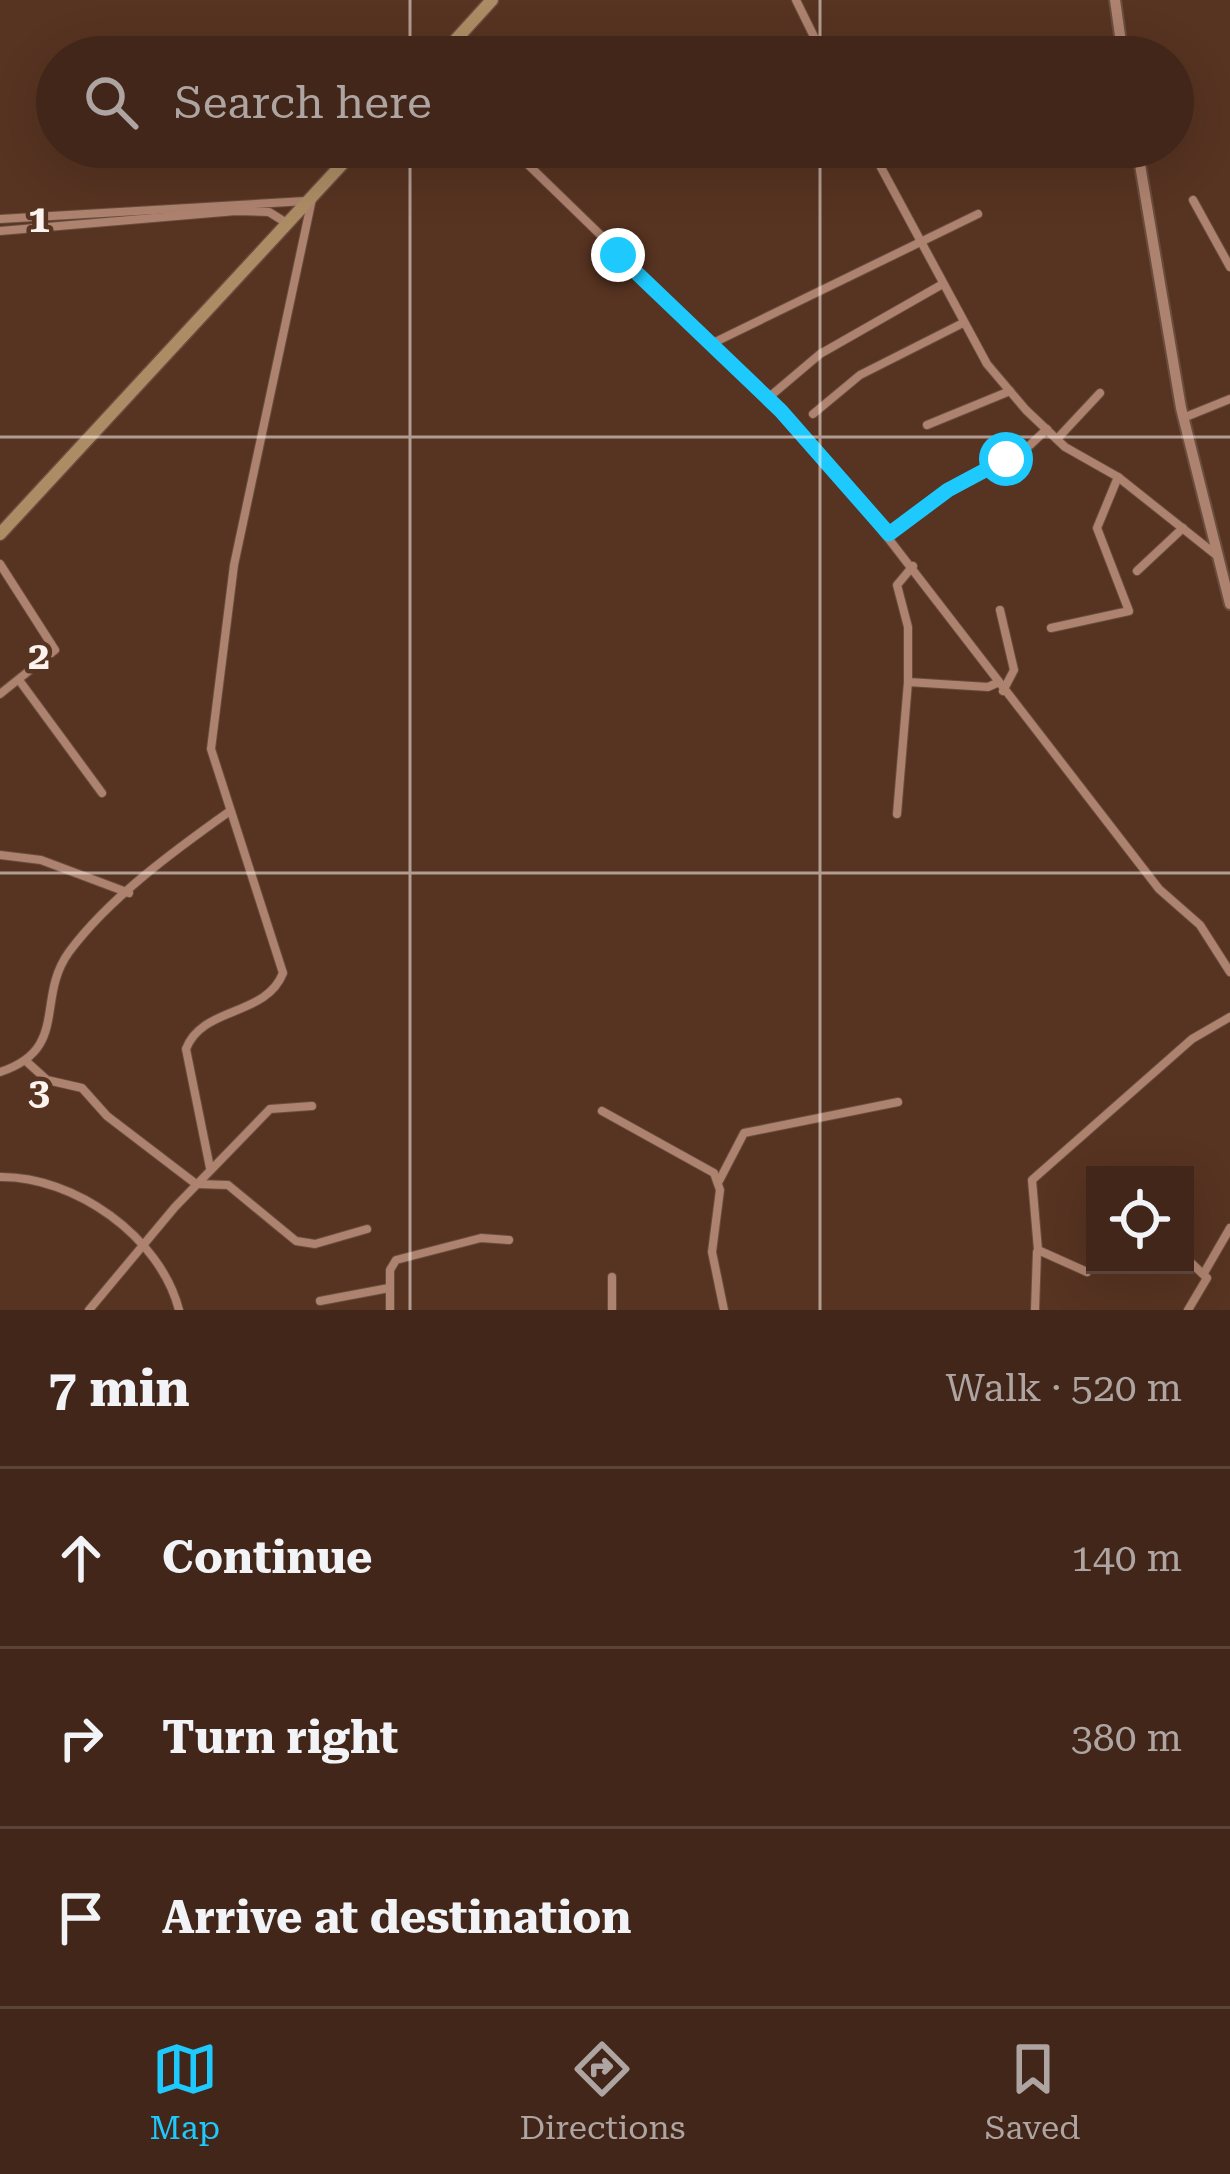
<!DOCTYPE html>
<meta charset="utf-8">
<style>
body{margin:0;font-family:"Roboto Serif",serif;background:#4c3226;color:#f1f3f6}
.controls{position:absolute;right:36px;bottom:36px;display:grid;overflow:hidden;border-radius:0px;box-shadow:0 12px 48px #0002}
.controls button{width:108px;height:108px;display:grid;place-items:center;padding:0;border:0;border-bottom:3px solid #5a4338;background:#412619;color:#f1f3f6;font:60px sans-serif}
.stop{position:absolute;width:36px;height:36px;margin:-27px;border:9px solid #1ec9fd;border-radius:50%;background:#fff}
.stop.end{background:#1ec9fd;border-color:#fff;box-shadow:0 3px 12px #0008}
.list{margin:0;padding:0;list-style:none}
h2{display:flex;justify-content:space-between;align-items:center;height:156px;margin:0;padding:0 48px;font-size:51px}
h2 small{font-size:39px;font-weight:400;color:#aea5a2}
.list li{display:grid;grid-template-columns:78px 1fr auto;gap:36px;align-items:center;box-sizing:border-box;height:180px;padding:0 48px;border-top:3px solid #5a4338}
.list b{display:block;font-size:45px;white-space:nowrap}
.list em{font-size:39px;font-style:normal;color:#aea5a2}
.icon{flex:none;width:66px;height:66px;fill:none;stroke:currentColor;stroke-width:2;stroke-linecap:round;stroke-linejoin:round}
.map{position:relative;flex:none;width:1230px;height:1310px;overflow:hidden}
.search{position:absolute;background:#412619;box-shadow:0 12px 48px #0002;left:36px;right:36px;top:36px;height:132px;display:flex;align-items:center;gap:30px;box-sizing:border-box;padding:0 42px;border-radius:66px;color:#aea5a2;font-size:45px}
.sheet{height:696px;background:#412619}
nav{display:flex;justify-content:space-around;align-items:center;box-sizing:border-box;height:168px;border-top:3px solid #5a4338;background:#412619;font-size:33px;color:#aea5a2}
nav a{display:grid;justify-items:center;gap:6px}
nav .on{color:#1ec9fd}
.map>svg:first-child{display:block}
</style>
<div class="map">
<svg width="1230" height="1310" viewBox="0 0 1230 1310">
<rect width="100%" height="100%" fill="#573321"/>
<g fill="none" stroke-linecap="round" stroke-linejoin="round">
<defs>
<g id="minor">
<polyline points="796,0 824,57"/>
<polyline points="510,147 759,389 851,490 1159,889 1200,925 1230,972"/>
<polyline points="870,147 987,364 1026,410 1065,447 1118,477 1215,554"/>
<polyline points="1193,200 1230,267"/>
<polyline points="0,219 306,201"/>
<polyline points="0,231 236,211 269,212 285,222"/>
<polyline points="711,344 978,214"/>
<polyline points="768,398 820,354 941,285"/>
<polyline points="813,414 860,375 963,323"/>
<polyline points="1183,418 1230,399"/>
<polyline points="927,425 1010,391"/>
<polyline points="1057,439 1100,393"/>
<polyline points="889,534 948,489 1030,445 1047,429"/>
<polyline points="0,564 55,650 0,694"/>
<polyline points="1137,571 1183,528"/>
<polyline points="1000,610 1014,670 1003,691"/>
<polyline points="1051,628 1129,611 1097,528 1118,477"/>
<polyline points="19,680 102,793"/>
<polyline points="908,682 988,687 997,683"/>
<polyline points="897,814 908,682 908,627 897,585 913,566"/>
<polyline points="0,855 41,860 129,893"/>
<polyline points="27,1062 47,1080 82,1088 107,1116 196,1184 228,1185 296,1241 315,1244 367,1229"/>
<path d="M0 1072C70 1049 35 999 69 952 109 898 175 850 230 811"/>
<polyline points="602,1111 714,1173 720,1190 712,1252 724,1310"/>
<path d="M210 1168 186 1049C202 1006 266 1017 283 973L211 749 234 565 312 199"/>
<path d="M0 1177C74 1176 160 1236 179 1310"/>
<polyline points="719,1181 744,1133 898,1102"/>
<polyline points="1185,1257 1207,1278 1188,1310"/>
<polyline points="1087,1272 1038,1250 1032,1180 1192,1039 1230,1017"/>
<polyline points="1204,1273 1230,1228"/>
<polyline points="320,1301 389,1288"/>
<polyline points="89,1310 175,1207 270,1109 312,1106"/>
<polyline points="390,1310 390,1270 396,1260 481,1238 509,1240"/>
<polyline points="612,1310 612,1277"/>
<polyline points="1035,1310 1037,1252"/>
</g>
<g id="tertiary">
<polyline points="1115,0 1123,57"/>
<polyline points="1137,147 1181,408 1230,604"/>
</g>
<g id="secondary">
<polyline points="440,57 492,0"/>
<polyline points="0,534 358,147"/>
</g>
</defs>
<use href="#minor" stroke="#694d3f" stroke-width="10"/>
<use href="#tertiary" stroke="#694d3f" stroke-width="14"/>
<use href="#secondary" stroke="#694d3f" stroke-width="15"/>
<use href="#minor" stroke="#ad826e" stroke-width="8"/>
<use href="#tertiary" stroke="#ad826e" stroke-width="10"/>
<use href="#secondary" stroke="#ac8c64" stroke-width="12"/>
</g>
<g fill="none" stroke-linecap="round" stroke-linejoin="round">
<polyline stroke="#1ec9fd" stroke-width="15" points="618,255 781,411 889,534 948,490 1006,459"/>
</g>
<path fill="none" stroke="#fcf2ee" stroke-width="3" stroke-opacity="0.55" d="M410 0V57M820 0V57M410 147V1310M820 147V1310M0 437H1230M0 873H1230"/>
<g font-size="39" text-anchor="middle" font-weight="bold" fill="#fcf2ee" stroke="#573321" stroke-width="9" stroke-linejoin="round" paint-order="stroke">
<text x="39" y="232">1</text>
<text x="39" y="669">2</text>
<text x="39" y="1105">3</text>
</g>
</svg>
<div class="controls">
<button><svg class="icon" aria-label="locate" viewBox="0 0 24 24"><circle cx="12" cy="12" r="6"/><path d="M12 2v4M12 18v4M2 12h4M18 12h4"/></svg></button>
</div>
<div class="stop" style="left:1006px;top:459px"></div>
<div class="stop end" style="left:618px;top:255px"></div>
<div class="search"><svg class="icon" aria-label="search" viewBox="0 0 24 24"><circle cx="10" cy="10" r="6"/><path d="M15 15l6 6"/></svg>Search here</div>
</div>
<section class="sheet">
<h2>7 min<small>Walk · 520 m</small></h2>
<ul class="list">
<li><svg class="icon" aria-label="ahead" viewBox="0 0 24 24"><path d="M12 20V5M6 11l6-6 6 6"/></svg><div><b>Continue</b></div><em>140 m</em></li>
<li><svg class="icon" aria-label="right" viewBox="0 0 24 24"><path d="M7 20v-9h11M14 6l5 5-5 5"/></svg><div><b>Turn right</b></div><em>380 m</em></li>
<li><svg class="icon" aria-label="arrive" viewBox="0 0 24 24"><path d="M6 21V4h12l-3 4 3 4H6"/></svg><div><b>Arrive at destination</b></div></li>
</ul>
</section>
<nav>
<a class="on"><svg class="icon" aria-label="map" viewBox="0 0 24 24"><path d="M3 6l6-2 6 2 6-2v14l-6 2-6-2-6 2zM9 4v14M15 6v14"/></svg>Map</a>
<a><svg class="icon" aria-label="directions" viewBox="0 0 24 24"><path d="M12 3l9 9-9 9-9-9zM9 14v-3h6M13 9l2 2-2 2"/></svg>Directions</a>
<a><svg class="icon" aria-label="saved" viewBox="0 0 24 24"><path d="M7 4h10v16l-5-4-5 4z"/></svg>Saved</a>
</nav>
